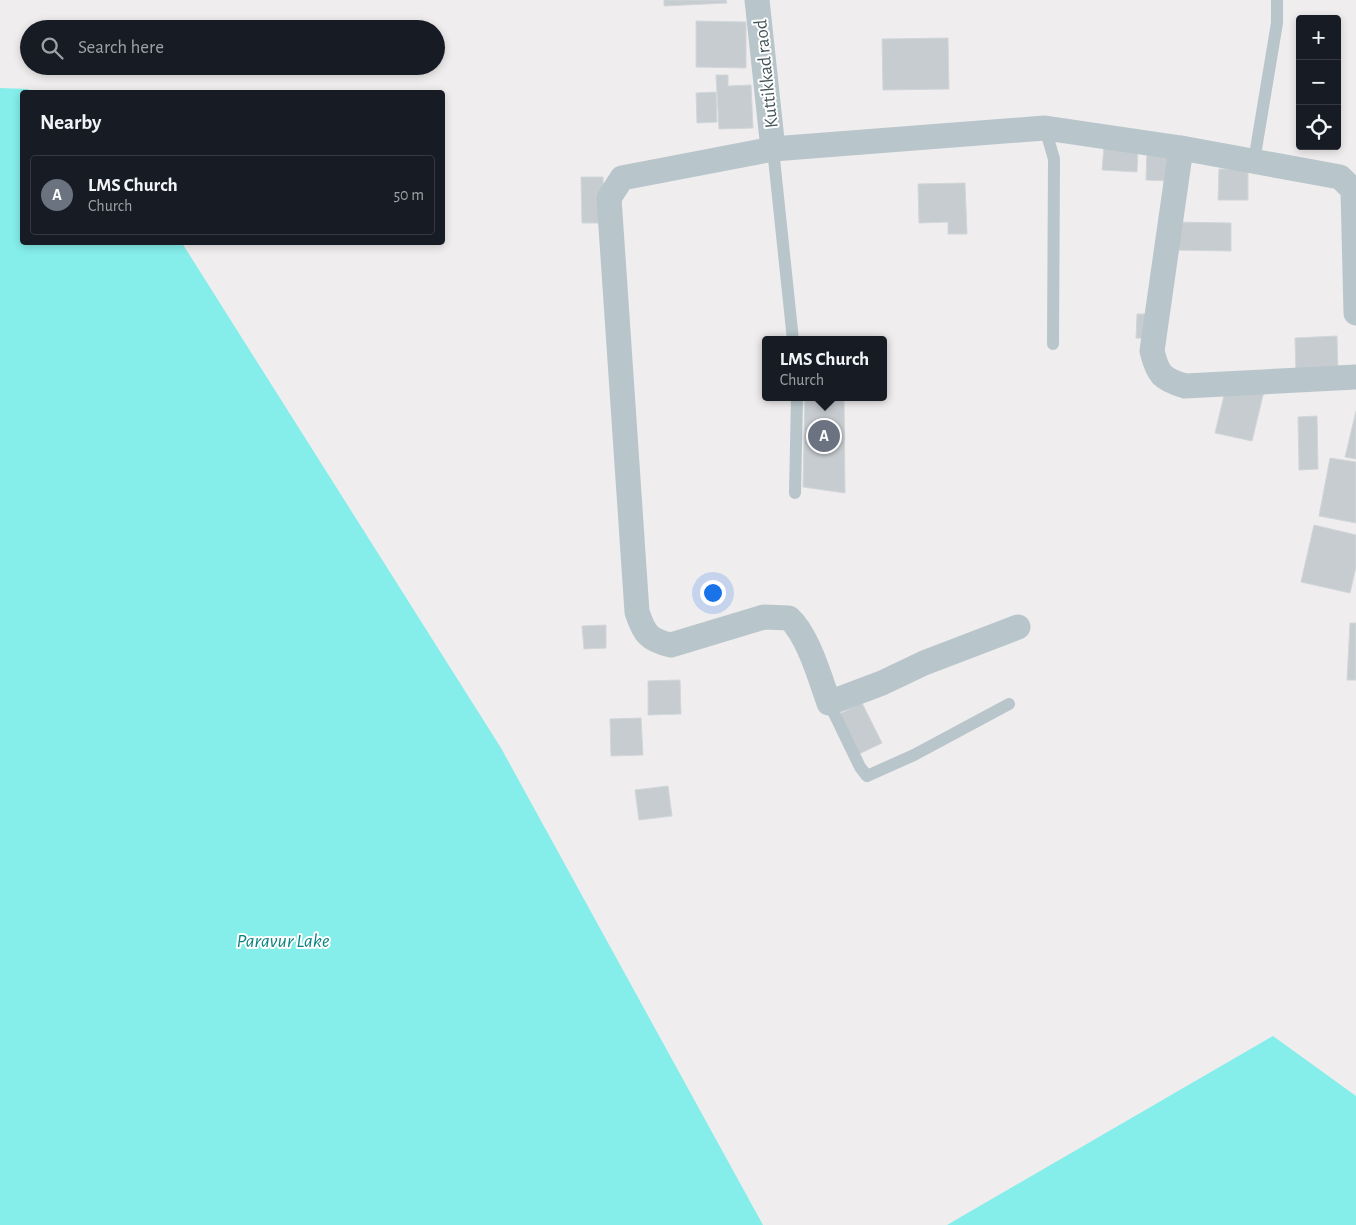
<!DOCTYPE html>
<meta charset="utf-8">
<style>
body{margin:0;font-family:"Alegreya Sans",sans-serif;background:#20242c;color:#f1f3f6}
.controls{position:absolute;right:15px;top:15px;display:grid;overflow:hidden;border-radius:5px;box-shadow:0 2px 8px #0003}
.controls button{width:45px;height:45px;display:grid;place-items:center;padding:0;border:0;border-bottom:1px solid #363941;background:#171b24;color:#f1f3f6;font:25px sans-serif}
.you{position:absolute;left:712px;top:592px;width:18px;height:18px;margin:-12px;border:4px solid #fff;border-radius:50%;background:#1a73e8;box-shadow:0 0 0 8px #1a73e833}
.badge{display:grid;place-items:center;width:32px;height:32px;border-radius:50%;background:#14a3e4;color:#fff;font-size:16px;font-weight:700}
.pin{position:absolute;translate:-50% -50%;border:2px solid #fff;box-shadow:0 1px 5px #0006}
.popup{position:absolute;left:762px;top:336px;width:125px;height:65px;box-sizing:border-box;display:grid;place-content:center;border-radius:5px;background:#171b24;filter:drop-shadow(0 1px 4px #0005);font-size:16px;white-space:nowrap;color:#9ea1a6}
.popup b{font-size:19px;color:#f1f3f6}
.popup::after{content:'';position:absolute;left:50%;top:100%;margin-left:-10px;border:10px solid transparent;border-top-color:#171b24}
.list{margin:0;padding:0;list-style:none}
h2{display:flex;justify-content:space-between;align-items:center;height:65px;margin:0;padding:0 20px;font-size:21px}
h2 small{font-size:16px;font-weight:400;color:#9ea1a6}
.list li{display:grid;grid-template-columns:32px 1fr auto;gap:15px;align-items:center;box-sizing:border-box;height:80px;margin:0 10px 10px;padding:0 10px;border:1px solid #363941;border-radius:5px}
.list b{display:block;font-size:19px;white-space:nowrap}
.list p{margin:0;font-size:16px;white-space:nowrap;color:#9ea1a6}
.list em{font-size:16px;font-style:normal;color:#9ea1a6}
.icon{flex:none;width:28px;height:28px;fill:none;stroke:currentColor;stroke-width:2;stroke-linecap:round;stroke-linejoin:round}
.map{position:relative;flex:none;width:1356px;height:1225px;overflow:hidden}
.search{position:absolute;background:#171b24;box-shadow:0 2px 8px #0003;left:20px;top:20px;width:425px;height:55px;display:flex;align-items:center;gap:12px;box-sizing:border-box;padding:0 18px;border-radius:28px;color:#9ea1a6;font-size:19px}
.panel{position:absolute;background:#171b24;box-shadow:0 2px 8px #0003;left:20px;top:90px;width:425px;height:155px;border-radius:5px}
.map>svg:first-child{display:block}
</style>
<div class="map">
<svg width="1356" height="1225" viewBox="0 0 1356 1225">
<rect width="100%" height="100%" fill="#f0edee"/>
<g fill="#85eeea">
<polygon points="0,88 28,89 31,92 22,92 22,242 182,243 501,748 763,1225 0,1225"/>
<polygon points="1273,1036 1356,1096 1356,1225 947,1225"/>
</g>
<g fill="#c7ccd0" stroke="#d1d6d9">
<polygon points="664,0 726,0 727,3 664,6"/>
<polygon points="696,21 746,22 746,68 696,67"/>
<polygon points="948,38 949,89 883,90 882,39"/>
<polygon points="716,75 728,75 728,86 751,85 753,128 719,129"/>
<polygon points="716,92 717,122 697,123 696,93"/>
<polygon points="1104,146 1138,148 1137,172 1102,170"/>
<polygon points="1147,151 1172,152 1171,181 1146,180"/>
<polygon points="1219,169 1248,169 1248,200 1218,200"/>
<polygon points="581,177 603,177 604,223 582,223"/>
<polygon points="965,183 967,234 948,234 948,222 919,223 918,184"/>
<polygon points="1173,222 1231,223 1231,251 1172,250"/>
<polygon points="1137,314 1153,314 1152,339 1136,338"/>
<polygon points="1337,336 1338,374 1296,376 1295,338"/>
<polygon points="1229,375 1266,383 1252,441 1215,433"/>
<polygon points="805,397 844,397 845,493 803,487"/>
<polygon points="1356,411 1356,459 1345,457"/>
<polygon points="1317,416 1318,469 1299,470 1298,417"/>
<polygon points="1330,458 1356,462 1356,523 1319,516"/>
<polygon points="1314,525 1356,535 1356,567 1350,593 1301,582"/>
<polygon points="1350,623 1356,623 1356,680 1347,680"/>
<polygon points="606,625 606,648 584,649 582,626"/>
<polygon points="680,680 681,714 648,715 648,681"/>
<polygon points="862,703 882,743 859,754 839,714"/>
<polygon points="641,718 643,755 611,756 610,719"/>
<polygon points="668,786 672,816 639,820 635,790"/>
</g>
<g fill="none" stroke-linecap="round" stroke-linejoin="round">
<g stroke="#b8c6cb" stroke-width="12">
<polyline points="1045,128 1054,159 1053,344"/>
<polyline points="773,149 793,340"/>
<polyline points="1254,161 1277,23 1277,0"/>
<polyline points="795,493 797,397"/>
<polyline points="829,703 860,767 867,776 914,755 1009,704"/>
</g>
<g stroke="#b8c6cb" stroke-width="25">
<polyline points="757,0 773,149"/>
<path d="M1181 148 1152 351C1158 375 1162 379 1185 386L1356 377"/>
<path d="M1018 627 924 663 882 683 829 703C820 678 808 635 789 618L764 617 671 645C648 640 644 633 637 612L609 198 622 178 773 149 1045 128 1181 148 1340 177 1353 190 1356 313"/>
</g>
</g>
<g text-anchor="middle" stroke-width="4" stroke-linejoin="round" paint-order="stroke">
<g font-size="19" fill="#45565b" stroke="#fff">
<text transform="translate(765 74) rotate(-96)" y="7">Kuttikkad raod</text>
</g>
<g font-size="20" font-style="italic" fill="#0a8480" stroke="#fff">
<text x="283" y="947">Paravur Lake</text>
</g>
</g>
</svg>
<div class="controls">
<button>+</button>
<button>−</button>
<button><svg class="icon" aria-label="locate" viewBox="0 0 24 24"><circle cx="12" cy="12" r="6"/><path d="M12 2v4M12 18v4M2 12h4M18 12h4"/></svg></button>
</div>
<div class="you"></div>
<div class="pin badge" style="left:824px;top:436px;background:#6b7280">A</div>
<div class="popup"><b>LMS Church</b>Church</div>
<div class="search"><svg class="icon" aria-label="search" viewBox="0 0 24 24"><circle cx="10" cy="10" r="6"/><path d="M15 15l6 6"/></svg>Search here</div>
<section class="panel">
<h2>Nearby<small></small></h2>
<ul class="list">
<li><span class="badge" style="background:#6b7280">A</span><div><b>LMS Church</b><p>Church</p></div><em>50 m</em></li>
</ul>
</section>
</div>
